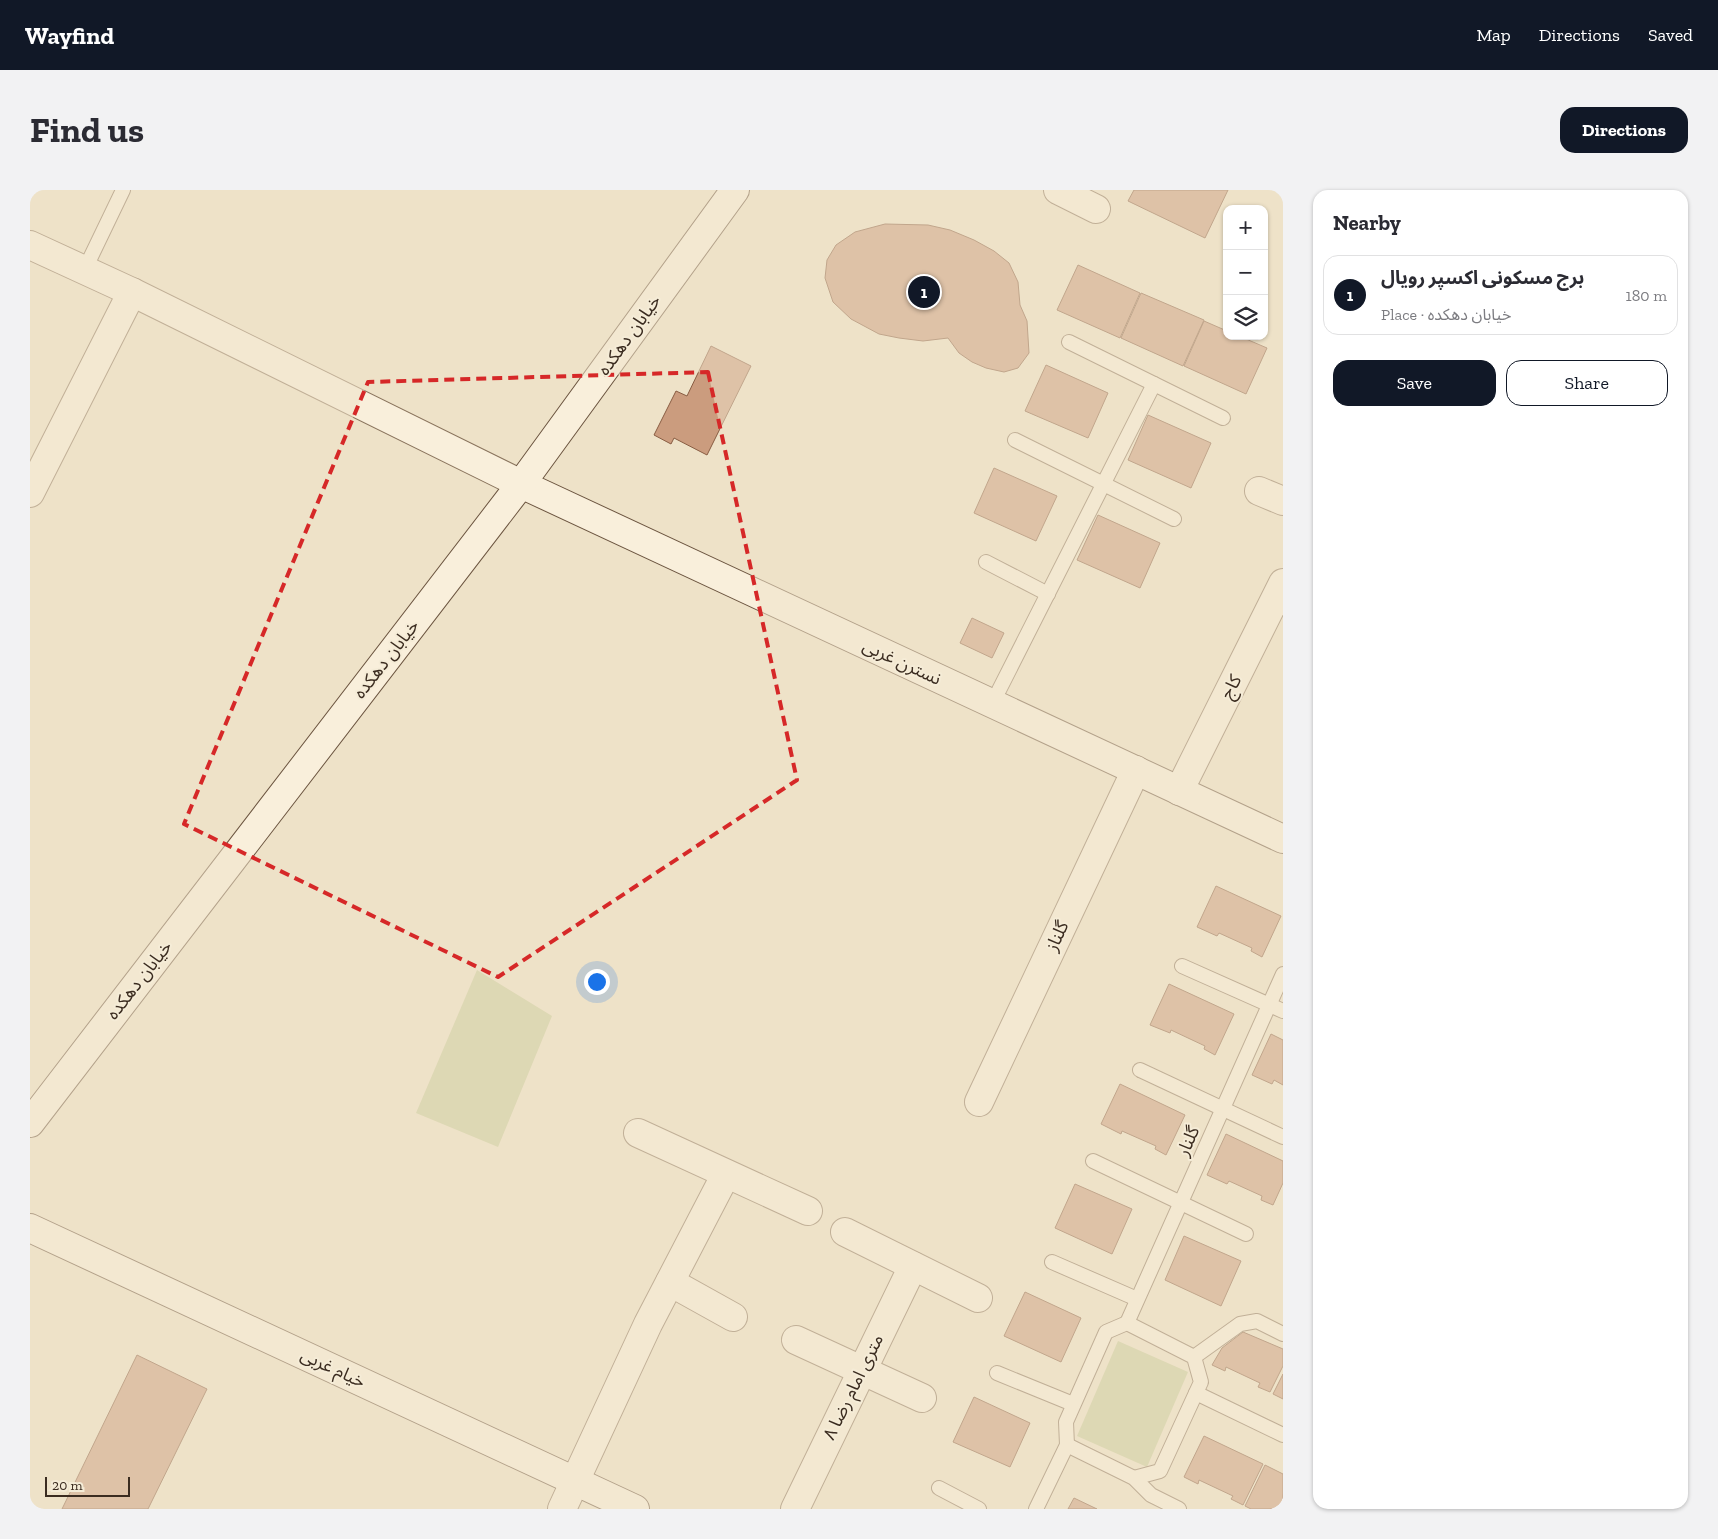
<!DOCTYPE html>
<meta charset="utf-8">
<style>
body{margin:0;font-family:"Zilla Slab","Noto Sans Arabic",serif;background:#f2f2f3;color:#2b2b33}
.controls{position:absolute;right:15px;top:15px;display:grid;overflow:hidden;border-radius:10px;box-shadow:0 1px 4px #0004}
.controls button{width:45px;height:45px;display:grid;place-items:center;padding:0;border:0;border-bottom:1px solid #e1e1e2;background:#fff;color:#2b2b33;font:25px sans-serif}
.scale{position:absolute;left:15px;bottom:12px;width:85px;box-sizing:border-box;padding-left:5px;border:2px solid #3b2c20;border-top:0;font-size:14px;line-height:18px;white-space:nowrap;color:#3b2c20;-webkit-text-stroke:4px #f5ecd7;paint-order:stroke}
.you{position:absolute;left:566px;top:791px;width:18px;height:18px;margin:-12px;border:4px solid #fff;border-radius:50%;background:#1a73e8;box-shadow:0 0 0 8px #1a73e833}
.badge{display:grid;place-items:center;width:32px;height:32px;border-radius:50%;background:#111827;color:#fff;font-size:16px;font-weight:700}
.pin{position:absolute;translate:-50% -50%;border:2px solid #fff;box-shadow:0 1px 5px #0006}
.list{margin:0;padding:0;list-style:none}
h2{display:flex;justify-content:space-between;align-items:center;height:65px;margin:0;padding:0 20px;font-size:21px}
h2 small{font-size:16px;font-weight:400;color:#7c7c81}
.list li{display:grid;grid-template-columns:32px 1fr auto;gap:15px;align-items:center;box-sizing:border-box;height:80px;margin:0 10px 10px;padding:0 10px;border:1px solid #e1e1e2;border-radius:15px}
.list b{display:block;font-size:19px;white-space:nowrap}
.list p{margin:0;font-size:16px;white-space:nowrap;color:#7c7c81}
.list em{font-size:16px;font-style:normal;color:#7c7c81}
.actions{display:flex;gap:10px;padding:15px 20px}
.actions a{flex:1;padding:11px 0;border:1px solid #111827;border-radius:15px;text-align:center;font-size:18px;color:#111827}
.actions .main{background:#111827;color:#fff}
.icon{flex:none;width:28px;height:28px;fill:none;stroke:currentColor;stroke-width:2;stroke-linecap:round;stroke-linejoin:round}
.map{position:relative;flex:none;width:1253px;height:1319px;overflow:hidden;border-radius:15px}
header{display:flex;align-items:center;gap:30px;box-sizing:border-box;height:70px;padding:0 25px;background:#111827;color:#fff}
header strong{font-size:24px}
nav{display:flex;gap:28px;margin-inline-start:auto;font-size:18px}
.intro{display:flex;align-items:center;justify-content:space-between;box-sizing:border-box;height:120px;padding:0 30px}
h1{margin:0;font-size:35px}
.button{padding:12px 22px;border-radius:15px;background:#111827;color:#fff;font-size:18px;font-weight:700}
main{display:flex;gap:30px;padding:0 30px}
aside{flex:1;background:#fff;border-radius:15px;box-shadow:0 1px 4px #0004}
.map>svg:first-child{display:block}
</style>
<header>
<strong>Wayfind</strong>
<nav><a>Map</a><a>Directions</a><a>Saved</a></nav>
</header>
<div class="intro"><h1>Find us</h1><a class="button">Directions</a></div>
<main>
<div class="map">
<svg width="1253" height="1319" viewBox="0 0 1253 1319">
<rect width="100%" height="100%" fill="#eee2c8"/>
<g fill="#c8cc9b">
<polygon points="447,780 522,826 468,957 386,923"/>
<polygon points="1088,1151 1158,1182 1117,1277 1047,1246"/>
</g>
<g fill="#cb9c7e" stroke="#895d43">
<polygon points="1104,0 1198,0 1175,48 1098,11"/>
<polygon points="855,34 898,35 920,40 944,50 964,61 979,73 988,92 990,115 997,131 999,163 988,178 974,182 956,178 942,172 929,163 918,148 893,151 869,148 849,144 821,129 803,112 795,88 797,70 806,55 825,42"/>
<polygon points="1048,75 1110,103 1090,148 1027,120"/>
<polygon points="1111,103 1174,130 1153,176 1091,148"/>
<polygon points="1174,131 1197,141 1197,146 1209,146 1237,158 1216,204 1154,176"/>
<polygon points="681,156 721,176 677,265 644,248 641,254 624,245 646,201 657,206"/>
<polygon points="1016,175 1078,203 1058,248 995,221"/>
<polygon points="1118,225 1181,253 1161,298 1098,270"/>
<polygon points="964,278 1027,306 1006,351 944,323"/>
<polygon points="1068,325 1130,353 1110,398 1047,370"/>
<polygon points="942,428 974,443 962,468 930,453"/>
<polygon points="1186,696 1251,726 1232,767 1221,761 1222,758 1189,743 1187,746 1167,737"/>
<polygon points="1139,794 1204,824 1185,865 1174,859 1175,856 1141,840 1140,843 1120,835"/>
<polygon points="1241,844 1253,850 1253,895 1244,890 1242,894 1222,885"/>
<polygon points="1090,894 1155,925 1136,965 1125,959 1126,956 1092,941 1091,944 1071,934"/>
<polygon points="1196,944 1253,971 1253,993 1243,1015 1231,1010 1232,1006 1199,991 1197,994 1177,985"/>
<polygon points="1045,994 1102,1019 1082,1064 1025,1038"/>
<polygon points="1154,1046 1211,1071 1191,1116 1135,1090"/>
<polygon points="995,1102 1051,1128 1031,1172 974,1146"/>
<polygon points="1213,1142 1253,1159 1253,1176 1240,1202 1228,1197 1230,1193 1196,1177 1195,1181 1182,1175 1192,1158"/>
<polygon points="107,1165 177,1199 118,1319 32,1319"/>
<polygon points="1253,1184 1253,1209 1243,1204"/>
<polygon points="944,1207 1000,1233 980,1277 923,1252"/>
<polygon points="1174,1246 1233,1274 1213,1315 1201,1309 1203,1306 1169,1290 1168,1294 1154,1287"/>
<polygon points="1235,1275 1253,1284 1253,1319 1221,1319 1215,1316"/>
<polygon points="1044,1308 1067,1319 1038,1319"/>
</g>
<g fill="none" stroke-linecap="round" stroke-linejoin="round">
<defs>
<g id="lane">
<polyline points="55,79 93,0"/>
<polyline points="1039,152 1193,228"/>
<polyline points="985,250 1144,329"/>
<polyline points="956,372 1018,404"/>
<polyline points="962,514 1124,194"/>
<polyline points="1152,776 1253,821"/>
<polyline points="1110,880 1253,947"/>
<polyline points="1063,971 1216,1044"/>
<polyline points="1022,1072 1107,1109"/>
<polyline points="1097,1133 1253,784"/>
<polyline points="1097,1133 1164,1167 1171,1192 1130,1281 1104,1288"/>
<polyline points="1164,1167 1210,1134 1227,1131 1253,1144"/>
<polyline points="967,1183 1043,1214"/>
<polyline points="1166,1203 1253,1245"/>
<polyline points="1037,1255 1104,1288 1121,1305 1149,1319"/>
<polyline points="909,1298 949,1319"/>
<polyline points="1006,1319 1037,1255 1036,1232 1076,1142 1097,1133"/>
</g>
<g id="street">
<polyline points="1028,0 1066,19"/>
<polyline points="0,55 102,102 491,294"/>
<polyline points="1229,301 1253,311"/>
<polyline points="0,303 102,102"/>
<polyline points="1149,601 1253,393"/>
<polyline points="949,912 1106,580"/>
<polyline points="608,943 778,1021"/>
<polyline points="815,1042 948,1108"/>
<polyline points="640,1092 703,1127"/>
<polyline points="766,1150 892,1208"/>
<polyline points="532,1319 618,1134 696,984"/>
<polyline points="765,1319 883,1076"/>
</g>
<g id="secondary">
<polyline points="491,294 1253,649"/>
<polyline points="0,933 491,294 705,0"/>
<polyline points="0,1038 605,1319"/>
</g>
</defs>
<use href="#lane" stroke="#8a745d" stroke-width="16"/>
<use href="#street" stroke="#8a745d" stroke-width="30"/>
<use href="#secondary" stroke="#6c5540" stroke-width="30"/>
<use href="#lane" stroke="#f9efdb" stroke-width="14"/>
<use href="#street" stroke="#f9efdb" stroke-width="28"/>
<use href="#secondary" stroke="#f9efdb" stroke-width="28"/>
</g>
<path d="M0 0H1253V1319H0ZM678 182 767 590 468 787 154 634 338 192Z" fill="#eee2c8" fill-opacity=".55" fill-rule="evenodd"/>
<path fill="none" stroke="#d62828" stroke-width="4" stroke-dasharray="10 6" stroke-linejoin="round" d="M678 182 767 590 468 787 154 634 338 192Z"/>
<g text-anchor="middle" stroke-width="4" stroke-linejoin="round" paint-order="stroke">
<g font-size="18" fill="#3b2c20" stroke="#f5ecd7">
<text transform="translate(599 145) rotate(-54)" y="6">خیابان دهکده</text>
<text transform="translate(356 469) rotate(-52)" y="6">خیابان دهکده</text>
<text transform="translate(872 472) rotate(25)" y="6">نسترن غربی</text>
<text transform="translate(1201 497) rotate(-63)" y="6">کاج</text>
<text transform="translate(1027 746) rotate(-65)" y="6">گلناز</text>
<text transform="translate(109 790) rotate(-52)" y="6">خیابان دهکده</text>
<text transform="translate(1158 951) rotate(-66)" y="6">گلنار</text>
<text transform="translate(303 1178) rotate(25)" y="6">خیام غربی</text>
<text transform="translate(823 1197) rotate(-64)" y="6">۸ متری امام رضا</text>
</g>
</g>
</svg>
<div class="controls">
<button>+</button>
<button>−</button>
<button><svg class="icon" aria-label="layers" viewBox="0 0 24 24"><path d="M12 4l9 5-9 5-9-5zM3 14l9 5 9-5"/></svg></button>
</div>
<div class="scale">20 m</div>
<div class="you"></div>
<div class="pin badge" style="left:894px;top:102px">1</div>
</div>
<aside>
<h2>Nearby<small></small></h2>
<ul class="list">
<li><span class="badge">1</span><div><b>برج مسکونی اکسپر رویال</b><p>Place · خیابان دهکده</p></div><em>180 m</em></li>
</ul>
<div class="actions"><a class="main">Save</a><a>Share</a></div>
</aside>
</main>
